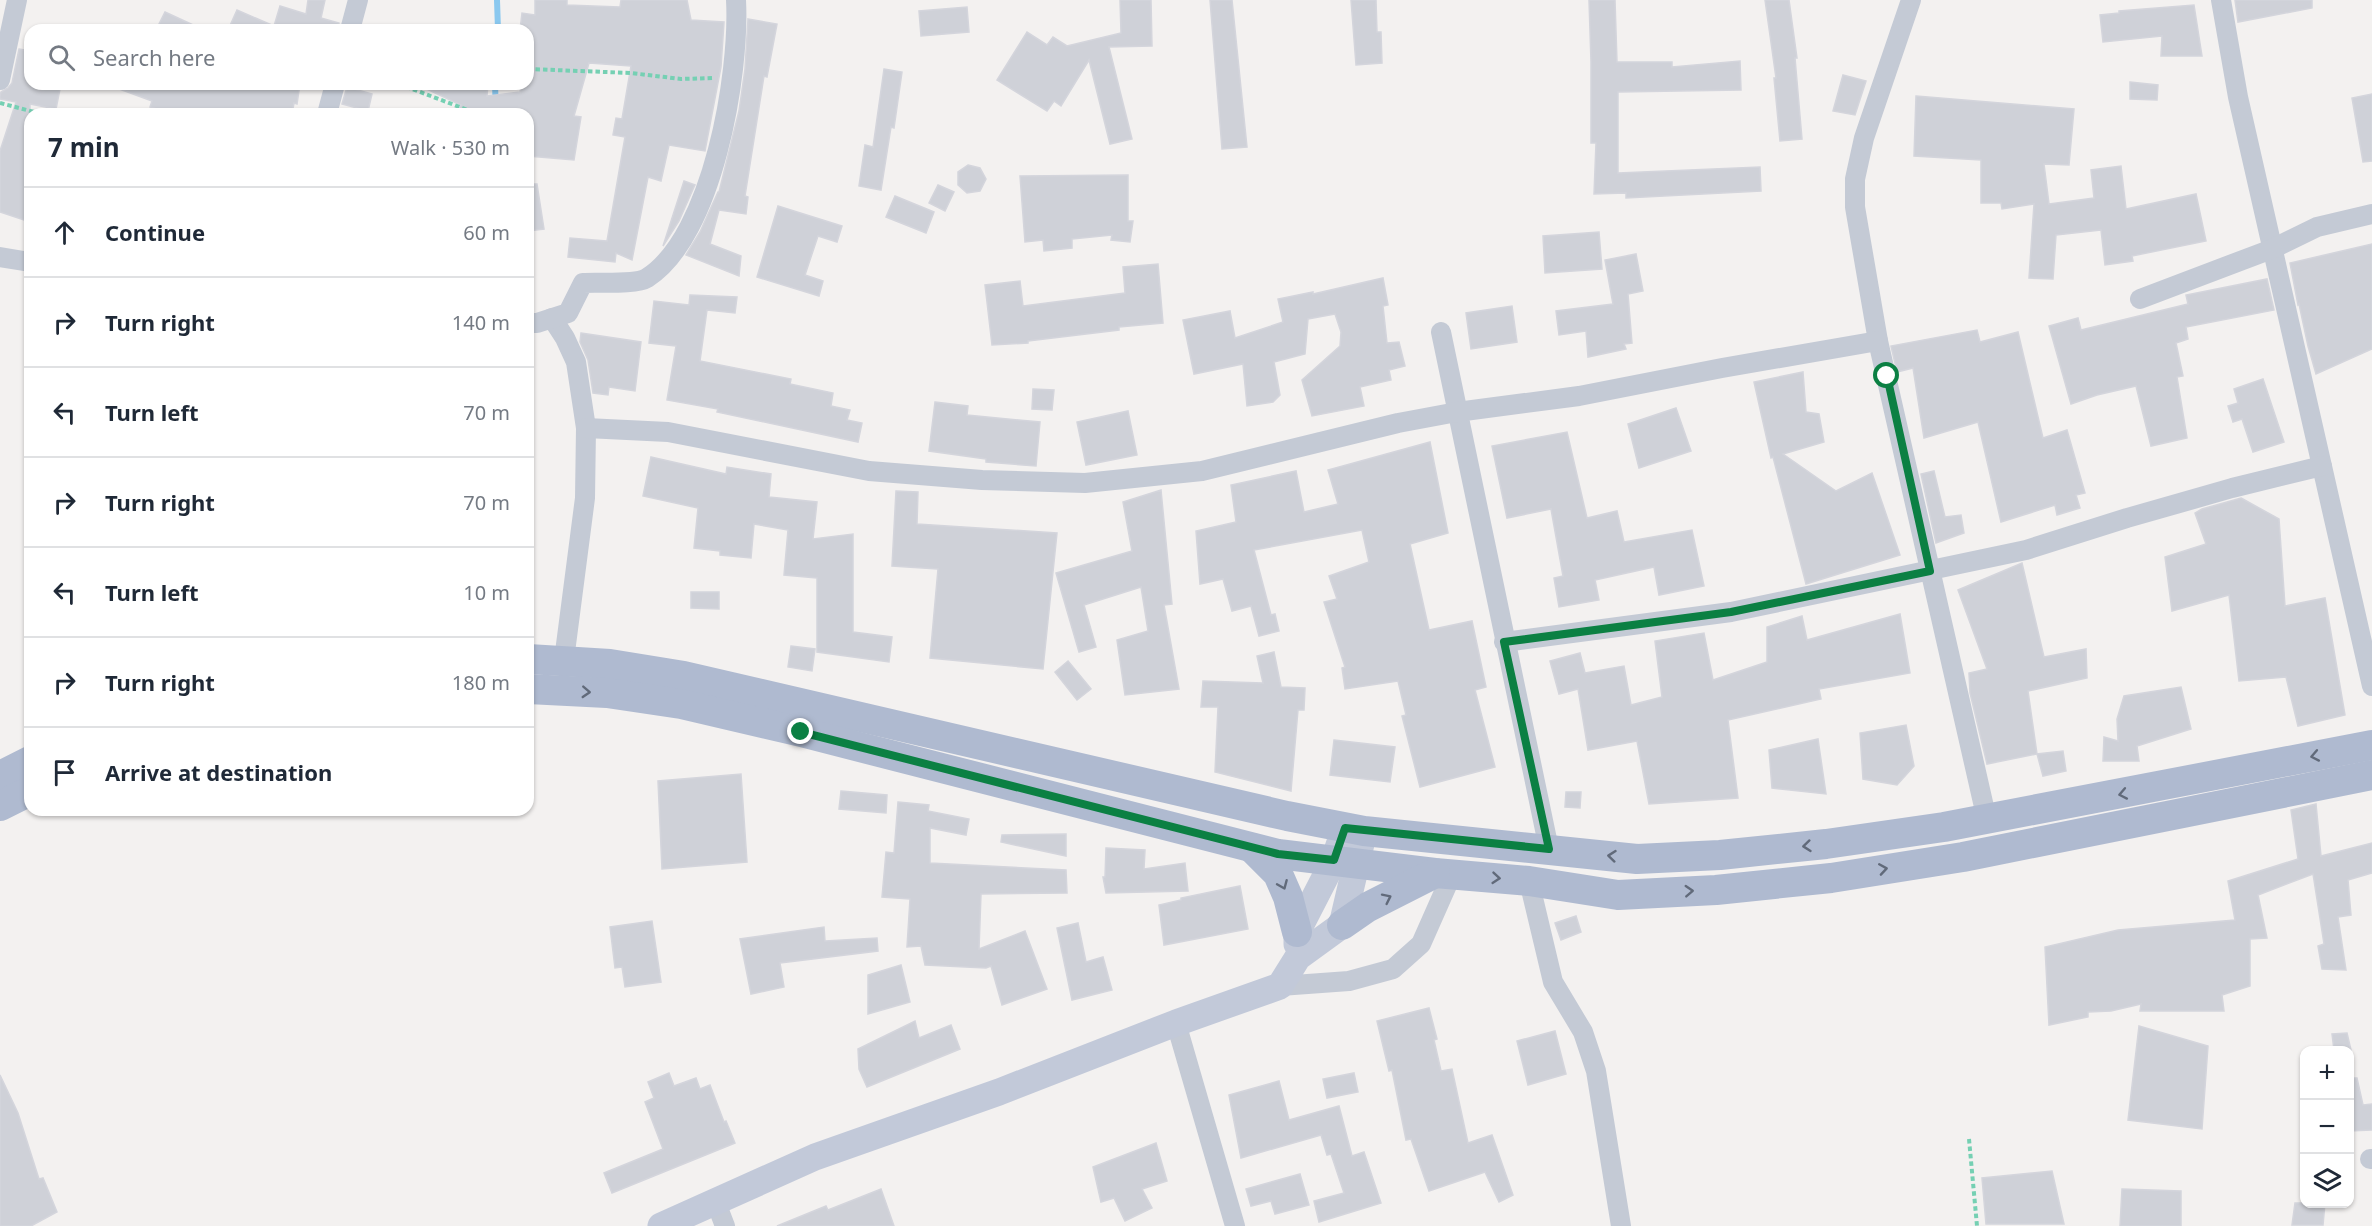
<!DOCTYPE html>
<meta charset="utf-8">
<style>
body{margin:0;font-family:"Noto Sans",sans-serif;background:#f6f6f7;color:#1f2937}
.controls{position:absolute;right:18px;bottom:18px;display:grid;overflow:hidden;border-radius:12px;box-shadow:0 2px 4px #0004}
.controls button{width:54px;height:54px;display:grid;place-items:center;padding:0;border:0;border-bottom:2px solid #e0e1e3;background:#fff;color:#1f2937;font:30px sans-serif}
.stop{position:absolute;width:18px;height:18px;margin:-14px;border:4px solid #0b8043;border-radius:50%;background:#fff}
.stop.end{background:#0b8043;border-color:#fff;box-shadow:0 2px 6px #0008}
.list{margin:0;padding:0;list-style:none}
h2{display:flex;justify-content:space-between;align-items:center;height:78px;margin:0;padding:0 24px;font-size:26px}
h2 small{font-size:20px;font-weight:400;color:#747a83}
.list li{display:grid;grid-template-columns:39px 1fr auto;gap:18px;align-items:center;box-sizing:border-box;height:90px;padding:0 24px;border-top:2px solid #e0e1e3}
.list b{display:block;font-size:22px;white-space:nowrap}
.list em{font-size:20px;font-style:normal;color:#747a83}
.icon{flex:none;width:33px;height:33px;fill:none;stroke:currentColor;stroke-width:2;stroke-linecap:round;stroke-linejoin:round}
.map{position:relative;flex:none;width:2372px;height:1226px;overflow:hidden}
.search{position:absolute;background:#fff;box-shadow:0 2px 4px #0004;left:24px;top:24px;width:510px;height:66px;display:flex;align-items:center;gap:15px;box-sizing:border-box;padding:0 21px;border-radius:18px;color:#747a83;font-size:22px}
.panel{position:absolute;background:#fff;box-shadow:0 2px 4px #0004;left:24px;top:108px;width:510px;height:708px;border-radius:18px}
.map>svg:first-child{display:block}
</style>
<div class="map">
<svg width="2372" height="1226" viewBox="0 0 2372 1226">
<rect width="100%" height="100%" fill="#f3f1f0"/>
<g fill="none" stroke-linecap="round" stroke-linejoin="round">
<g stroke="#8ac8ef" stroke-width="6">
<polyline points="497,0 498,30"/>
<polyline points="495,84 496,114"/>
</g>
</g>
<g fill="#cfd1d8" stroke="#d4d5dc" stroke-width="1.5">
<polygon points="308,0 325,0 321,18 339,23 338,30 228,30 237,10 274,26 280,6 306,14"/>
<polygon points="535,0 567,0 567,5 620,7 621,0 687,0 691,20 724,22 721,67 705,151 669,145 661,181 648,177 632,260 616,253 615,262 568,257 570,238 607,241 625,137 613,135 616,118 622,119 631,66 589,63 574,116 581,117 574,160 528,156 528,114 457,114 461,105 416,84 488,84 487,96 520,92 521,84 528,84 528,30 520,30 522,13 535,15"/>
<polygon points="1120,0 1151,0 1152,46 1109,47 1132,139 1110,144 1089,60 1061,106 1054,101 1047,111 997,80 1027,32 1047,45 1053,37 1067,46 1121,33"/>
<polygon points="1210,0 1232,0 1247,147 1222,149"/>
<polygon points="1351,0 1376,0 1377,32 1381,32 1382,63 1356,65"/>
<polygon points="1589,0 1615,0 1617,62 1672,62 1672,67 1740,61 1741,90 1618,92 1618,173 1760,167 1761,191 1626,198 1626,193 1594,194 1596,143 1591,143 1591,62"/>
<polygon points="1765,0 1789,0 1797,58 1795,58 1802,139 1780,141 1774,78 1776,78"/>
<polygon points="2235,0 2312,0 2312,8 2238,22"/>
<polygon points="2194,5 2202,56 2161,56 2162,36 2103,42 2100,15 2119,13 2119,11"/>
<polygon points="967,7 969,32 921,36 919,11"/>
<polygon points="165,12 204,30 156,30"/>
<polygon points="748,19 777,24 767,77 764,76 745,196 748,197 746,214 719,210 710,244 741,256 739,276 686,255 700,232 718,192 719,192 739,111 745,69"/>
<polygon points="19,49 30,51 30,84 61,84 56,109 30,104 30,222 0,212 0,151 16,102 0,99 0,96 1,92 8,88 12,83"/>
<polygon points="884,69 902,72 894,128 891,127 881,190 859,186 865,145 873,147"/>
<polygon points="1843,75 1866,81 1855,115 1833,111"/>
<polygon points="2130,82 2158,85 2157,100 2130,99"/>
<polygon points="111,84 300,84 297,104 294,103 292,114 174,114 150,107 152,101 111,86"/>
<polygon points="347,87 372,94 368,111 342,104"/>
<polygon points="2372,94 2372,161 2363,162 2352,98"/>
<polygon points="1916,96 2074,109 2069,165 2044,164 2049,204 2094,198 2091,170 2121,166 2126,209 2196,194 2206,241 2132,256 2133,261 2105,265 2101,230 2056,235 2053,279 2029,278 2034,204 2002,209 2001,203 1981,203 1981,160 1914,156"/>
<polygon points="968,165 980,168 986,179 980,191 967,193 958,185 958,172"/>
<polygon points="1128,175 1128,221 1133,221 1130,242 1111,240 1112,235 1072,239 1072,248 1044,251 1043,240 1025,242 1020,176"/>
<polygon points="684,181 695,185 694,187 679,221 663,246"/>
<polygon points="528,184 537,184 544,229 528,231"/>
<polygon points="938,185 954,192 945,211 929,203"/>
<polygon points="895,196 934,212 926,233 886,217"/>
<polygon points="778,206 842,226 837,242 818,236 805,275 823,281 819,296 757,277"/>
<polygon points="1599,232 1602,269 1545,273 1543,236"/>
<polygon points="2372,244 2372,349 2316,374 2308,346 2299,304 2298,305 2290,263"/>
<polygon points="1636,254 1643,291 1628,294 1632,343 1624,344 1626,349 1588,357 1586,331 1559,335 1556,311 1613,304 1605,260"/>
<polygon points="1158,264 1163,323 1119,327 1119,330 1028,341 1028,343 992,345 985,285 1020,281 1023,306 1125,293 1123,267"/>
<polygon points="1383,278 1388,305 1383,306 1387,343 1399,342 1405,366 1389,370 1391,380 1360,387 1364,406 1312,416 1302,380 1340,346 1341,332 1335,314 1308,319 1305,354 1274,362 1280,395 1273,402 1247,406 1243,364 1194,374 1183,320 1230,311 1235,338 1283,322 1278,299 1313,292 1313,294"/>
<polygon points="2267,279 2274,310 2186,327 2188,339 2176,343 2183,376 2177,377 2187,438 2151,446 2136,386 2097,395 2071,404 2049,326 2078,318 2081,330 2188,304 2186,295"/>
<polygon points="690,295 737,297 735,313 707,310 700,361 791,379 790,384 833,393 831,406 850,410 847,420 862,423 858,442 717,412 718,409 667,400 676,346 649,343 654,301 689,305"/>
<polygon points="1512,306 1517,342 1471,349 1466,313"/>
<polygon points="1977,330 1980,342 2018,332 2043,438 2067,430 2085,493 2076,495 2080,508 2057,515 2055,505 2001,522 1978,422 1924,438 1913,368 1897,372 1891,346"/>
<polygon points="581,333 641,342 635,391 609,387 608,395 593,393 588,360 580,342"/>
<polygon points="1803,372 1806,412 1819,414 1824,442 1783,454 1836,491 1872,473 1900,555 1806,584 1773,457 1771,458 1754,382"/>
<polygon points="2263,379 2284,442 2253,452 2242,419 2233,422 2228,406 2238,403 2234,389"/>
<polygon points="1033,389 1054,390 1052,410 1032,409"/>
<polygon points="935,402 968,406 967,415 1040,422 1036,466 986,462 986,459 929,451"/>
<polygon points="1676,408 1691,451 1639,468 1628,424"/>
<polygon points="1128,411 1137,455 1086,465 1077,422"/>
<polygon points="1567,432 1587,518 1617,511 1624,542 1692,530 1704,586 1659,595 1654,567 1595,580 1599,600 1559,607 1554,578 1563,576 1551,509 1507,518 1492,446"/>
<polygon points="1430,442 1448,533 1410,544 1429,630 1472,621 1486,687 1475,690 1495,767 1420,787 1402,716 1406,715 1398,681 1345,689 1342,668 1345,667 1324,602 1337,599 1329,576 1369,562 1362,530 1254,550 1271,615 1275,614 1279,631 1259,636 1251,606 1232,611 1223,579 1200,584 1196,531 1236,522 1231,485 1296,471 1304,512 1338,504 1328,470"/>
<polygon points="651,457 726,474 727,467 771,474 769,497 817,502 813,539 853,534 853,632 892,637 889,662 817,652 817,578 784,575 788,530 754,524 751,558 720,555 720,551 694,548 698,508 643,496"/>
<polygon points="1934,471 1945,517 1961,515 1964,533 1936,543 1921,474"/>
<polygon points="1161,490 1172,604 1164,605 1179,689 1125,695 1117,640 1148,631 1141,587 1084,605 1096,647 1079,652 1056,573 1132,551 1123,502"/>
<polygon points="896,491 918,492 917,524 1057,533 1043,669 930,658 938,569 892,566"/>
<polygon points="2241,498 2279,519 2285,606 2325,598 2345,715 2298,726 2286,677 2239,681 2229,595 2172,611 2165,557 2206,544 2195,513 2202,509"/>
<polygon points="2022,563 2044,657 2086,649 2087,678 2028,691 2037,754 1987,764 1970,693 1969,673 1987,669 1958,590"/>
<polygon points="691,592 719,592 719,609 691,608"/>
<polygon points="1900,614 1910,673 1819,689 1821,699 1728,720 1738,798 1649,804 1637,741 1588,750 1578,689 1559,694 1550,661 1580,653 1585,673 1624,666 1631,705 1662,697 1655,641 1704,633 1713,680 1767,662 1767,627 1802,616 1807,640"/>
<polygon points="791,646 815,649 812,671 788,667"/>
<polygon points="1274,652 1281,687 1305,688 1304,710 1298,710 1291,791 1215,772 1218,707 1201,707 1203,681 1263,683 1257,656"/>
<polygon points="1068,661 1091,689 1077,700 1055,672"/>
<polygon points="2181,687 2191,729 2137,746 2139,761 2103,761 2104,737 2118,741 2117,719 2124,696"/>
<polygon points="1906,725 1914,766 1897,785 1863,779 1860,733"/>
<polygon points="1818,739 1826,794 1772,788 1769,750"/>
<polygon points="1334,740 1395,747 1390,782 1330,775"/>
<polygon points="2063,751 2066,771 2043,776 2037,754"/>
<polygon points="741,774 747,862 662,869 658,781"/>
<polygon points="841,791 887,795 886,813 839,809"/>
<polygon points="1566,792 1581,792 1580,808 1565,807"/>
<polygon points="898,802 929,805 928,811 969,819 966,835 930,828 930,863 1066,870 1067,893 981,894 979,949 1025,931 1047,989 1002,1005 991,966 986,968 925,965 921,946 907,947 910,899 882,897 886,852 894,853"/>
<polygon points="2316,804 2321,856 2372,843 2372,873 2348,880 2351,915 2338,917 2346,970 2322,969 2318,946 2324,944 2313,874 2258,895 2267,938 2250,939 2250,986 2222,995 2224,1011 2140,1011 2141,1004 2111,1011 2088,1012 2088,1017 2049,1025 2045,947 2118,930 2235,920 2228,881 2298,859 2291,810"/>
<polygon points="1066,834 1066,856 1001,842 1002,835"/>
<polygon points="1106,848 1145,850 1144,869 1185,863 1188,891 1106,893 1103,877 1105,877"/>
<polygon points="1240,886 1248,929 1164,945 1159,905 1181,900 1181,898"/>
<polygon points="1576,916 1581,932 1561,940 1555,923"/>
<polygon points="652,921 661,982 625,987 622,967 615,968 610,927"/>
<polygon points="1078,923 1086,962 1103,957 1112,990 1072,1000 1057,928"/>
<polygon points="824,927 825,941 877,938 878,951 780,963 784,987 751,994 740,939"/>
<polygon points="901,965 910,1002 868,1014 868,975"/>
<polygon points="1429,1008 1437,1039 1434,1040 1441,1071 1452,1069 1468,1143 1492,1135 1513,1195 1499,1202 1485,1172 1429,1191 1411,1139 1406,1140 1392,1070 1389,1071 1377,1021"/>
<polygon points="915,1021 919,1038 951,1025 960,1049 867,1087 859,1069 858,1049"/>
<polygon points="2139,1026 2208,1046 2202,1129 2128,1120"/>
<polygon points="1555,1031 1566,1074 1528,1085 1517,1041"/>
<polygon points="2347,1033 2351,1050 2334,1050 2332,1034"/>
<polygon points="669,1073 674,1086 696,1078 700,1089 710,1085 724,1122 726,1121 735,1143 612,1193 604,1173 663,1149 645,1102 654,1098 648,1082"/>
<polygon points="1354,1073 1358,1092 1327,1098 1323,1079"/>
<polygon points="0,1075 18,1113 39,1179 43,1178 57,1212 31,1226 0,1226"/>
<polygon points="2349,1078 2357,1078 2363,1105 2372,1104 2372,1130 2349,1131"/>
<polygon points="1279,1081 1289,1120 1339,1106 1352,1156 1364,1152 1381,1203 1319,1222 1314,1201 1344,1193 1331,1154 1327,1155 1321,1135 1241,1158 1229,1095"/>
<polygon points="1156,1143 1167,1181 1142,1189 1152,1208 1125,1221 1114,1198 1101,1202 1093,1167"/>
<polygon points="2052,1171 2064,1224 1986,1224 1982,1178"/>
<polygon points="1300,1174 1309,1205 1275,1214 1271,1201 1251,1206 1246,1189"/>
<polygon points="881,1189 894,1226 777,1226 826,1206 828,1210"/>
<polygon points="2122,1189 2181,1191 2181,1226 2120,1226"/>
<polygon points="2295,1203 2325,1203 2323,1225 2292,1225"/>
</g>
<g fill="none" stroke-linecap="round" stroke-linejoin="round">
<g stroke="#75d0b3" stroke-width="4" stroke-dasharray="4.5 3" stroke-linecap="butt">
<polyline points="528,69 631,73 681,79 712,78"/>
<polyline points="399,84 478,114"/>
<polyline points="0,103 42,114"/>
<polyline points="1969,1139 1977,1226"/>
</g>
<g stroke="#c4cad5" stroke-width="20">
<polyline points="1911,0 1864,138 1855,179 1855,207 1878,341 1987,820"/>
<polyline points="2221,0 2238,97 2372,686"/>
<polyline points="350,30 358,0"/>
<polyline points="0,80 17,0"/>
<polyline points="327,114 335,84"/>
<polyline points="0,257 30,262"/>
<polyline points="2140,299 2272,249 2317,227 2372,214"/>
<polyline points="552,318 565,338 576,362 586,428 585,498 564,660"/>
<path d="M528 323H537L568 313 583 283C598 282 636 285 647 278 713 236 740 73 736 0"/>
<polyline points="1441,332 1549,849"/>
<polyline points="586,428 668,432 869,471 982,480 1085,483 1202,471 1398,423 1457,412 1579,396 1722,368 1878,341"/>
<polyline points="1504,642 1731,612 2026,550 2127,518 2232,488 2322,466"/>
<polyline points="1529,881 1553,982 1583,1032 1596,1071 1621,1226"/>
<polyline points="1280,986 1349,981 1393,969 1421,944 1452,874"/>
<polyline points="1176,1023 1235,1226"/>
<polyline points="2370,1159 2372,1159"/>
<polyline points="715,1200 725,1226"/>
</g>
<g stroke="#c2c9d9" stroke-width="27">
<polyline points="1297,944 1297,932 1334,860 1345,828"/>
<polyline points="661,1226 815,1157 999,1092 1176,1023 1280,986 1298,957 1342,925 1364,831"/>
</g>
<g stroke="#afbad0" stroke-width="30">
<polyline points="528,659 610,664 684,676 1287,816 1364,831 1637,859 1720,855 1826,844 1944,827 2372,745"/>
<polyline points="528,689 607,693 681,704 801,732 1278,854 1435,873 1529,881 1618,895 1716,890 1831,878 1963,857 2372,775"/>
<polyline points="0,776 30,761"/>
<polyline points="0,806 30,791"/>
<polyline points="1252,848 1278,874 1288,897 1297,932"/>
<polyline points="1342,925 1368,907 1435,873"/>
</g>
</g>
<defs><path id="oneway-chevron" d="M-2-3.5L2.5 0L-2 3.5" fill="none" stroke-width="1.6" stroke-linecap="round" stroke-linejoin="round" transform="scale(1.5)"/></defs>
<g stroke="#616a7a">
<use href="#oneway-chevron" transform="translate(586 692) rotate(3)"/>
<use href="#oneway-chevron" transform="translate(2315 756) rotate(169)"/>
<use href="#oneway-chevron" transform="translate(2123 794) rotate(169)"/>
<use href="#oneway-chevron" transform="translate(1807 846) rotate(174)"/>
<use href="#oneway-chevron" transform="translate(1612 856) rotate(-174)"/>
<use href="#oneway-chevron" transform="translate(1883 869) rotate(-9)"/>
<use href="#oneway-chevron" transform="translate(1496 878) rotate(5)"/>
<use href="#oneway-chevron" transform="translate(1283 885) rotate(67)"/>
<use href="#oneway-chevron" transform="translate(1689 891) rotate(-3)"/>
<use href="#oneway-chevron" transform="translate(1387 898) rotate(-26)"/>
</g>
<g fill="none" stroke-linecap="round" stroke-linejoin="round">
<polyline stroke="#0b8043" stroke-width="8" points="801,732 1278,854 1334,860 1345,828 1549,849 1504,642 1731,612 1930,571 1887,376"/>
</g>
</svg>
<div class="controls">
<button>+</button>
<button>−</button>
<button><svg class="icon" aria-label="layers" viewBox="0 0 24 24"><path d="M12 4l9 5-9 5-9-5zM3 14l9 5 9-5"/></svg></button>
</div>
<div class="stop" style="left:1887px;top:376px"></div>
<div class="stop end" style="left:801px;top:732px"></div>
<div class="search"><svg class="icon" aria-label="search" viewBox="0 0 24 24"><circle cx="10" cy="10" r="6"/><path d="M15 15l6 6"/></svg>Search here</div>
<section class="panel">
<h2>7 min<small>Walk · 530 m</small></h2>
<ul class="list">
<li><svg class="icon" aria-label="ahead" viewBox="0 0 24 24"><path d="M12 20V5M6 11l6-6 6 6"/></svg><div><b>Continue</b></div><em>60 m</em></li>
<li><svg class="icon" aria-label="right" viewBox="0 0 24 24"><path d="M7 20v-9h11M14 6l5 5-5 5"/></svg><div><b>Turn right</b></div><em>140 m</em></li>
<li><svg class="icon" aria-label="left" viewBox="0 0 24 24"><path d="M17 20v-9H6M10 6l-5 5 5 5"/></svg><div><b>Turn left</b></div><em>70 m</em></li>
<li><svg class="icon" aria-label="right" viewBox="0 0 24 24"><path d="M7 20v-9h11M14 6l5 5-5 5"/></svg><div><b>Turn right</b></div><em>70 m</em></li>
<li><svg class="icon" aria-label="left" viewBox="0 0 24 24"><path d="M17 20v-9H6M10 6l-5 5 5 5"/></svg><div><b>Turn left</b></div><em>10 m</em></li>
<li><svg class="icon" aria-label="right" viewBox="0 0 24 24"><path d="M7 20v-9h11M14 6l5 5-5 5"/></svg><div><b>Turn right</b></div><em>180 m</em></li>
<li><svg class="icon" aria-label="arrive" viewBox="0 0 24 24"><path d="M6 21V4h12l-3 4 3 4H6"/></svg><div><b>Arrive at destination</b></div></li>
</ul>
</section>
</div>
